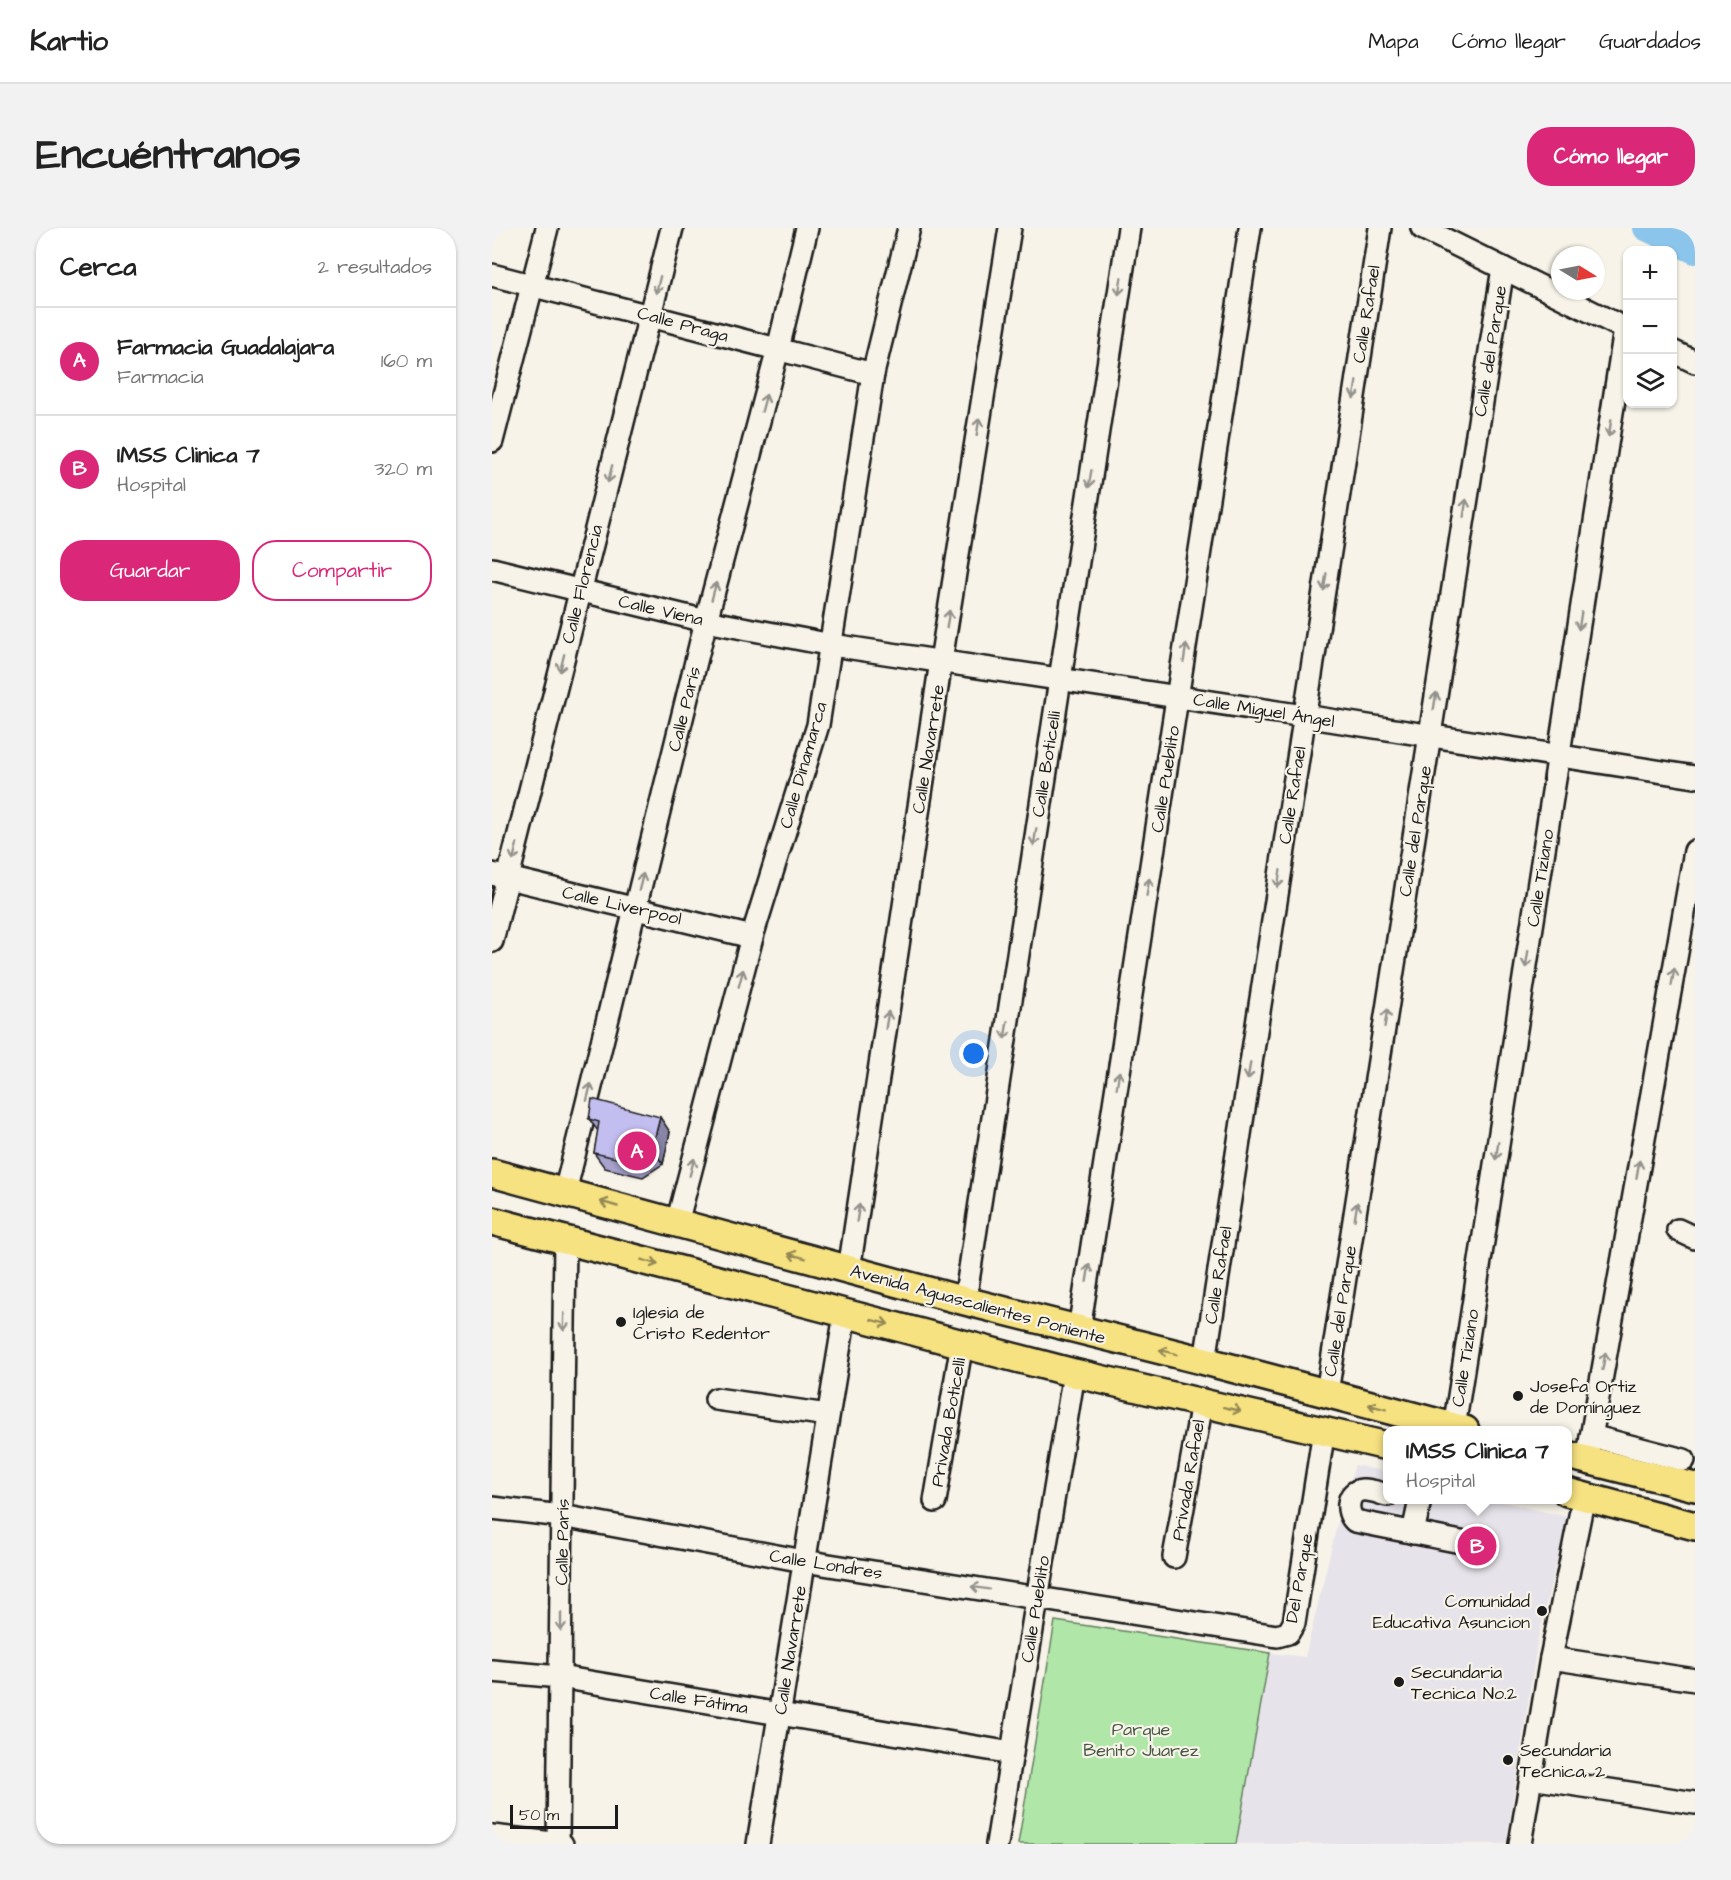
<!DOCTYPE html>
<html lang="es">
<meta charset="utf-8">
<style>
body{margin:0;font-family:"Architects Daughter",sans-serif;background:#f2f2f2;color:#222}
.controls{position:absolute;right:18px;top:18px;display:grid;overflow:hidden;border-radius:12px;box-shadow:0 2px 4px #0004}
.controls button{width:54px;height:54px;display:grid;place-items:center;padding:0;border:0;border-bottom:2px solid #e0e0e0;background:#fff;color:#222;font:30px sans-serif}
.compass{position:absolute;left:1059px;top:18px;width:54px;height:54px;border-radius:50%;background:#fff;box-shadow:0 2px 4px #0004;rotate:100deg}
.scale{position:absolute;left:18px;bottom:15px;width:108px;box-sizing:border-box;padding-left:6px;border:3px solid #1c1c1c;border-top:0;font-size:16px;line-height:21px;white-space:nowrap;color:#1c1c1c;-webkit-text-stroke:4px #f7f3e8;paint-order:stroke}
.you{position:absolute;left:482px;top:826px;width:21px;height:21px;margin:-15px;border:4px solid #fff;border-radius:50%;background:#1a73e8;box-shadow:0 0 0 9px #1a73e833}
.badge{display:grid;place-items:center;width:39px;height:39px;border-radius:50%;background:#db2777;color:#fff;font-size:20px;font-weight:700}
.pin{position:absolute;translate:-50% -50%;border:3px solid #fff;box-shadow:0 2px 6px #0006}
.popup{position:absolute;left:891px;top:1198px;width:189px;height:78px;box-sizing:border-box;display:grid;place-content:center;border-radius:12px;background:#fff;filter:drop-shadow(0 2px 4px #0005);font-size:20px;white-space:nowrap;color:#767676}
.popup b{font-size:22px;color:#222}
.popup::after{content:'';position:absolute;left:50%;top:100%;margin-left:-12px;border:12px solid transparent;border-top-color:#fff}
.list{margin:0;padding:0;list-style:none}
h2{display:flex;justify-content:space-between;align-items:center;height:78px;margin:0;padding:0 24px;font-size:26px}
h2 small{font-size:20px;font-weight:400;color:#767676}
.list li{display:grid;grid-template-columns:39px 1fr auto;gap:18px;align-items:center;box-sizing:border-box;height:108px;padding:0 24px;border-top:2px solid #e0e0e0}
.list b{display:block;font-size:22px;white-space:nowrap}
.list p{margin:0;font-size:20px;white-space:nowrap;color:#767676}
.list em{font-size:20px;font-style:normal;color:#767676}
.actions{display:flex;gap:12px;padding:18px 24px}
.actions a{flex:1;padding:14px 0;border:2px solid #db2777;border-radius:24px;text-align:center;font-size:21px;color:#db2777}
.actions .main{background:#db2777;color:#fff}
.icon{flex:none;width:33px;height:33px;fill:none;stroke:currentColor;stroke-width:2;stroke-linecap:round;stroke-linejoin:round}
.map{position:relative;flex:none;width:1203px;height:1616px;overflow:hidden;border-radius:24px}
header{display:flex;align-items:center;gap:36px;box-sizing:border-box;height:84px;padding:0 30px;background:#fff;border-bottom:2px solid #e0e0e0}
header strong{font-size:28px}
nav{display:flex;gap:33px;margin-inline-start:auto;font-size:21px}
.intro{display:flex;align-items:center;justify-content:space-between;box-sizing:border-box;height:144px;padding:0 36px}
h1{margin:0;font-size:42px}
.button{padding:15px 27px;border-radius:24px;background:#db2777;color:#fff;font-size:21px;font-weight:700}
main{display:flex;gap:36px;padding:0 36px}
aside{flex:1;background:#fff;border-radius:24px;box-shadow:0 2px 4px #0004}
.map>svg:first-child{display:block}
</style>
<header>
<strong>Kartio</strong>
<nav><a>Mapa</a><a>Cómo llegar</a><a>Guardados</a></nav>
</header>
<div class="intro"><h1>Encuéntranos</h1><a class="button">Cómo llegar</a></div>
<main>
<aside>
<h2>Cerca<small>2 resultados</small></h2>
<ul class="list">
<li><span class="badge">A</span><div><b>Farmacia Guadalajara</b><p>Farmacia</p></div><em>160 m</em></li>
<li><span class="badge">B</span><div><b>IMSS Clinica 7</b><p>Hospital</p></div><em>320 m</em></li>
</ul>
<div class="actions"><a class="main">Guardar</a><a>Compartir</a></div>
</aside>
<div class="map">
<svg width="1203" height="1616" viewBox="0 0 1203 1616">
<rect width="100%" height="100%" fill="#f7f3e8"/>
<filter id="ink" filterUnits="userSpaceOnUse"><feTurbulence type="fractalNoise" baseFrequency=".0167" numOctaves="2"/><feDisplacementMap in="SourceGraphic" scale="12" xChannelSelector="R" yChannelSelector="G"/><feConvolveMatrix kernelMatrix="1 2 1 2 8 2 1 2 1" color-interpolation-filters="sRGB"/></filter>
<g filter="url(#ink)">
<polygon fill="#e7e3ea" points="863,1237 895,1244 895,1272 1003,1272 1075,1289 1046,1411 1014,1616 744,1616 778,1425 813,1429 844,1301"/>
<polygon fill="#b0e6a8" stroke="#668162" stroke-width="1.5" points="563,1393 778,1425 744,1616 526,1616"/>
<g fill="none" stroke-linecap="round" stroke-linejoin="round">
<polyline stroke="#8cc5eb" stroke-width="26" points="1154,0 1203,23"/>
<defs>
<g id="minor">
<polyline points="930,0 1136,102"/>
<polyline points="0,47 381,146"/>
<polyline points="1180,123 1203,134"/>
<polyline points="0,213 55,0"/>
<polyline points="0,341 214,393 340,417 812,488 1203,549"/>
<polyline points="0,646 260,709"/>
<polyline points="0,713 180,0"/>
<polyline points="73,964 214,393 286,121 315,0"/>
<polyline points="185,995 260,709 326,497 381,146 417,0"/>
<polyline points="1186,1002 1203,1010"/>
<polyline points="357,1042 449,433 518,0"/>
<polyline points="473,1073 637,0"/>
<polyline points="587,1102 758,0"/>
<polyline points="713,1133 888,0"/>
<polyline points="835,1165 1011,40"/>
<polyline points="224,1171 336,1187"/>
<polyline points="962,1200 1133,101"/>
<polyline points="1099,1208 1192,1232"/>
<polyline points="1095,1232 1203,623"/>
<path d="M895 1267C887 1265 878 1261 870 1262 855 1263 853 1284 863 1293L984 1317"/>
<polyline points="443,1273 470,1115"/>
<polyline points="0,1280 70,1288 312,1333 785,1408 796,1405 802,1395 832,1202"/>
<polyline points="921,1305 928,1272"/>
<polyline points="682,1329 710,1175"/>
<polyline points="1059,1430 1203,1452"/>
<polyline points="0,1443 68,1449 520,1525"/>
<polyline points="1039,1550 1203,1575"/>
<polyline points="0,1608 70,1616"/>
<polyline points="66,1616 73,1011"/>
<polyline points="266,1616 353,1086"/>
<polyline points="505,1616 582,1145"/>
<polyline points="1028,1616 1059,1430 1092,1268"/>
</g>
<g id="major">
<polyline points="0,945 473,1073 713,1133 973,1202"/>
<polyline points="0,993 582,1145 895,1218"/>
<polyline points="1075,1227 1203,1259"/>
<polyline points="1075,1264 1203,1298"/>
</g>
</defs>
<use href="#minor" stroke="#1c1c1c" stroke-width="26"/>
<use href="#major" stroke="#1c1c1c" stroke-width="32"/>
<use href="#minor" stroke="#f7f3e8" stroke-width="21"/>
<use href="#major" stroke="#f7e281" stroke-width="27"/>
</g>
<polygon fill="#a8a3ce" stroke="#1c1c1c" stroke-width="1.5" points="97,891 178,904 171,936 151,949 113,940 102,925 106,903"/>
<polygon fill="#8885a8" stroke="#1c1c1c" stroke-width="1.5" points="168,889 178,904 171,936 160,921"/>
<polygon fill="#c3bef0" stroke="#1c1c1c" stroke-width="1.5" points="100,871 168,889 160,921 141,934 102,925 107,894 97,891"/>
<defs><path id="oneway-shaft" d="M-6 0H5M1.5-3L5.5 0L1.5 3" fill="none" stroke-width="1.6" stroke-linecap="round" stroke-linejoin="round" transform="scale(1.5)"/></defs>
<g stroke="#94928c">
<use href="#oneway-shaft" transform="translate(166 57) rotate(104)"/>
<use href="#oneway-shaft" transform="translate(628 58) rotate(99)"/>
<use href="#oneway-shaft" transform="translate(863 162) rotate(99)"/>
<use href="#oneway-shaft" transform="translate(272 175) rotate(-75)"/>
<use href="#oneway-shaft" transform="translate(486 199) rotate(-81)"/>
<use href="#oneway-shaft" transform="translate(1118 200) rotate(99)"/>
<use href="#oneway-shaft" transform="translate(118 246) rotate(104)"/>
<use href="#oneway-shaft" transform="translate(598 251) rotate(99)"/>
<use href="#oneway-shaft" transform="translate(973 280) rotate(-81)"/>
<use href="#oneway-shaft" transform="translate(833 354) rotate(99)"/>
<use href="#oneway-shaft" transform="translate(222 363) rotate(-75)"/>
<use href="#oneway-shaft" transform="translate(456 391) rotate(-81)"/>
<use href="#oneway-shaft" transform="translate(1088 393) rotate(99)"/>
<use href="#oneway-shaft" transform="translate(693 425) rotate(-81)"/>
<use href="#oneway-shaft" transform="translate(70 435) rotate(104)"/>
<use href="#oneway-shaft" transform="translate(943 473) rotate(-81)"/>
<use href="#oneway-shaft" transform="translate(543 609) rotate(99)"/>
<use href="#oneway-shaft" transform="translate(23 624) rotate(104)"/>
<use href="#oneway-shaft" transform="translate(787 651) rotate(99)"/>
<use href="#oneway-shaft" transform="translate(149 654) rotate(-76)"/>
<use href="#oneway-shaft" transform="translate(656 659) rotate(-81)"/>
<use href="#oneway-shaft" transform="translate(1035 731) rotate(99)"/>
<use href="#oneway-shaft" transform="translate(1181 749) rotate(-80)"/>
<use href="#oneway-shaft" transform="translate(249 750) rotate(-75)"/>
<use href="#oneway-shaft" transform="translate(894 790) rotate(-81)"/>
<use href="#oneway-shaft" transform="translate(395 792) rotate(-81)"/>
<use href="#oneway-shaft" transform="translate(514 802) rotate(99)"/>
<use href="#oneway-shaft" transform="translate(757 843) rotate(99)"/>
<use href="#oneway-shaft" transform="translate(626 852) rotate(-81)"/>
<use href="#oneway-shaft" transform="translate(97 864) rotate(-76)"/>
<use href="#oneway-shaft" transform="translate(1005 923) rotate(99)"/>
<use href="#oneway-shaft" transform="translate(200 939) rotate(-75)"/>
<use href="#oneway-shaft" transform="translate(1146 941) rotate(-80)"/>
<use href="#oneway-shaft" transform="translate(864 983) rotate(-81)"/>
<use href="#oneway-shaft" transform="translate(366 985) rotate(-81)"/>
<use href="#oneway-shaft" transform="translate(596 1045) rotate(-81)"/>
<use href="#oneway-shaft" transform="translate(72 1094) rotate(91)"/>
<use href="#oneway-shaft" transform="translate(1112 1133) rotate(-80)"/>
<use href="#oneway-shaft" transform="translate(488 1360) rotate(-171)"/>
<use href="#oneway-shaft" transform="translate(69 1394) rotate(90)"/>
</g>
<g stroke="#948954">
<use href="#oneway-shaft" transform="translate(117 976) rotate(-164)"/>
<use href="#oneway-shaft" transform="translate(305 1028) rotate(-165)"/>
<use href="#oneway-shaft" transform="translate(158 1034) rotate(15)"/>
<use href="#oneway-shaft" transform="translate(388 1094) rotate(14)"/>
<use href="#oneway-shaft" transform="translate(676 1124) rotate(-166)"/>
<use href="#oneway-shaft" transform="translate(885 1179) rotate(-165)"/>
<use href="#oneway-shaft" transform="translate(740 1181) rotate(12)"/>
</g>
</g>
<g fill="#1c1c1c" stroke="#f7f3e8" stroke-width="2">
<circle cx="129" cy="1094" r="6"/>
<circle cx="1026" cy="1168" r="6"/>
<circle cx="1050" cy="1383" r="6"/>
<circle cx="907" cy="1454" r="6"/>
<circle cx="1016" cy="1532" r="6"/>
</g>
<g text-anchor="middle" stroke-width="4.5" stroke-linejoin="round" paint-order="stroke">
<g font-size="18" fill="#1c1c1c" stroke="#f7f3e8">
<text transform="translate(874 86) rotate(-81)" y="6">Calle Rafael</text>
<text transform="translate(191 96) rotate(15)" y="6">Calle Praga</text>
<text transform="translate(998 123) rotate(-81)" y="6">Calle del Parque</text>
<text transform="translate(90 356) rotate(-76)" y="6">Calle Florencia</text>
<text transform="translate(169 382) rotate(13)" y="6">Calle Viena</text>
<text transform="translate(192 481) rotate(-76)" y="6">Calle París</text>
<text transform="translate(772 482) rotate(9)" y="6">Calle Miguel Ángel</text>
<text transform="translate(436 521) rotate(-81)" y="6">Calle Navarrete</text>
<text transform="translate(554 536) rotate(-81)" y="6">Calle Boticelli</text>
<text transform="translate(311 537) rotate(-74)" y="6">Calle Dinamarca</text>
<text transform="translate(673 551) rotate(-81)" y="6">Calle Pueblito</text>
<text transform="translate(800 567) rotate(-81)" y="6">Calle Rafael</text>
<text transform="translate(923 603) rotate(-81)" y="6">Calle del Parque</text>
<text transform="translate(1048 650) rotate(-81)" y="6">Calle Tiziano</text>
<text transform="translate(130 677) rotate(13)" y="6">Calle Liverpool</text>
<text transform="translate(726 1047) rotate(-81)" y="6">Calle Rafael</text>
<text transform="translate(486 1076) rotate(15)" y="6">Avenida Aguascalientes Poniente</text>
<text transform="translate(848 1083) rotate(-81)" y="6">Calle del Parque</text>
<text transform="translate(973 1130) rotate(-81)" y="6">Calle Tiziano</text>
<text transform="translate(456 1194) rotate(-80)" y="6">Privada Boticelli</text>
<text transform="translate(696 1252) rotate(-80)" y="6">Privada Rafael</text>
<text transform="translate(70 1314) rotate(-89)" y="6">Calle París</text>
<text transform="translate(334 1336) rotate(9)" y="6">Calle Londres</text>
<text transform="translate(807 1350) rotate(-80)" y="6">Del Parque</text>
<text transform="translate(543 1381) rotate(-81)" y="6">Calle Pueblito</text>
<text transform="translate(298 1422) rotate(-81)" y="6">Calle Navarrete</text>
<text transform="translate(207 1472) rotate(9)" y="6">Calle Fátima</text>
</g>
<g font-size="18" fill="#1c1c1c" stroke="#f7f3e8" text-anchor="start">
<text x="141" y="1090">Iglesia de<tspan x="141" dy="21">Cristo Redentor</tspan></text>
<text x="1038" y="1164">Josefa Ortiz<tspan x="1038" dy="21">de Domínguez</tspan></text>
<text x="1038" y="1379" text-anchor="end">Comunidad<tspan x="1038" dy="21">Educativa Asuncion</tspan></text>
<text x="919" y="1450">Secundaria<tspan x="919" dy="21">Tecnica No.2</tspan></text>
<text x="1028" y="1528">Secundaria<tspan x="1028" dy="21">Tecnica, 2</tspan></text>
</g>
<g font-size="18" fill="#485946" stroke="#f7f3e8">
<text x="649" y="1507">Parque<tspan x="649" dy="21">Benito Juarez</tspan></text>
</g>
</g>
</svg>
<div class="controls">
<button>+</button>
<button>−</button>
<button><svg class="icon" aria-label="layers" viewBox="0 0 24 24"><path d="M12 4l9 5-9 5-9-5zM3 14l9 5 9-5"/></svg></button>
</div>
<svg class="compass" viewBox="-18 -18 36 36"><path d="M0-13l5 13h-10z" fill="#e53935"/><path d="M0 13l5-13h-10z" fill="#767676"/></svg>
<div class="scale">50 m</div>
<div class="you"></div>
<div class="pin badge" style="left:145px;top:923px">A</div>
<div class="pin badge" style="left:985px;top:1318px">B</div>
<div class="popup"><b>IMSS Clinica 7</b>Hospital</div>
</div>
</main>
